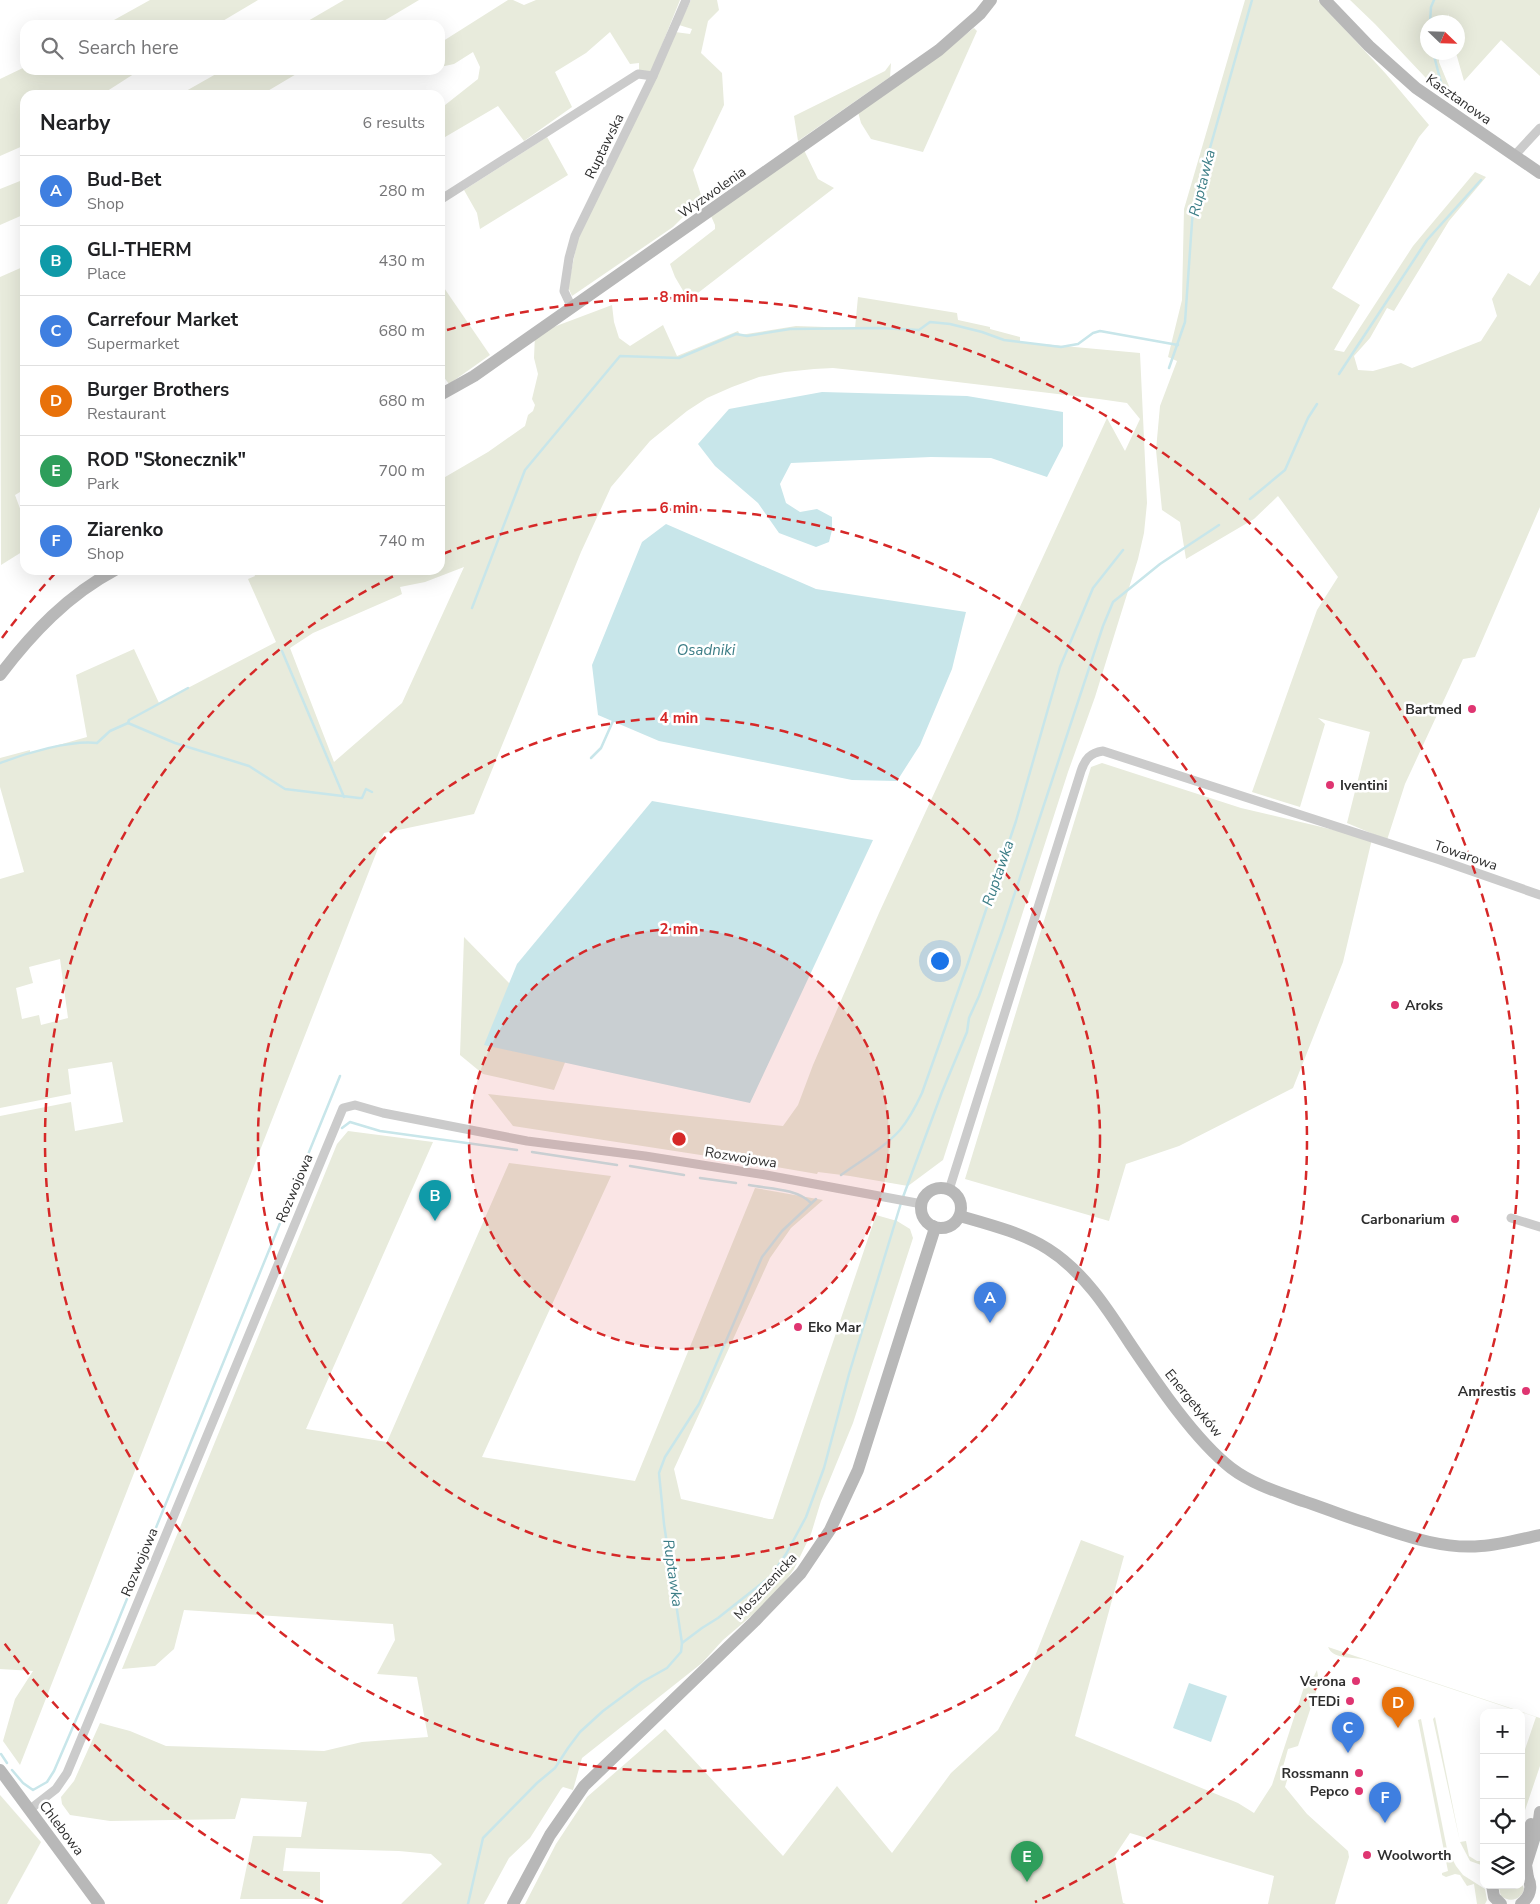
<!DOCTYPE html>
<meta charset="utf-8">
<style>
body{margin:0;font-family:"Nunito Sans",sans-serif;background:#f2f2f2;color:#202124}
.controls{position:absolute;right:15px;bottom:15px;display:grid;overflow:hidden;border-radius:10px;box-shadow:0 5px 20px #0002}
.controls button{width:45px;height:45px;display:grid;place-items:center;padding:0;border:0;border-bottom:1px solid #e0e0e0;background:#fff;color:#202124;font:25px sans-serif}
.compass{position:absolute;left:1420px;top:15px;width:45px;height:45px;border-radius:50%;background:#fff;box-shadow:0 5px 20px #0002;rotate:113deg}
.you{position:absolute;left:939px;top:960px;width:18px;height:18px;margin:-12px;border:4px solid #fff;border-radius:50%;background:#1a73e8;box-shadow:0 0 0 8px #1a73e833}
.badge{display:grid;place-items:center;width:32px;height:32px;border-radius:50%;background:#d93025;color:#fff;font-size:16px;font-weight:700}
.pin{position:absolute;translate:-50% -41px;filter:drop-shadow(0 1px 2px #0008)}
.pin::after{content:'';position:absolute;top:26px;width:18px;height:15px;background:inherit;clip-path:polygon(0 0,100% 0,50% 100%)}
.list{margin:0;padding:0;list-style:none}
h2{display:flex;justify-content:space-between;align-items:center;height:65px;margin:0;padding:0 20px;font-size:21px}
h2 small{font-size:16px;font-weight:400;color:#757577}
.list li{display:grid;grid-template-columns:32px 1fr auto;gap:15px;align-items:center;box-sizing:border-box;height:70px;padding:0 20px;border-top:1px solid #e0e0e0}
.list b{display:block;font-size:19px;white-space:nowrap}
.list p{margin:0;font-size:16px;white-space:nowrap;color:#757577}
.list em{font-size:16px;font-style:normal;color:#757577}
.icon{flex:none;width:28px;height:28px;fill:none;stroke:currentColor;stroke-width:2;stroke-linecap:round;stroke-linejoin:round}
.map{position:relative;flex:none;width:1540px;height:1904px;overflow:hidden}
.search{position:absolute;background:#fff;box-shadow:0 5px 20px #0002;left:20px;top:20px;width:425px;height:55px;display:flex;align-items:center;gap:12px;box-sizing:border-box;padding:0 18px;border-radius:15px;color:#757577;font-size:19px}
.panel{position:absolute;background:#fff;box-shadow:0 5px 20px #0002;left:20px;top:90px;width:425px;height:485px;border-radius:15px}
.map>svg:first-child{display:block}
</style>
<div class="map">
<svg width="1540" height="1904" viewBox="0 0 1540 1904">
<rect width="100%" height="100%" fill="#fff"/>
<g fill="#e8ebdc" fill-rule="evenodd">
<polygon points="150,0 258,0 216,25 105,25"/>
<polygon points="344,0 419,0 377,25 301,25"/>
<polygon points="508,0 513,0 524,5 536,0 680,0 651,72 639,71 639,63 630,64 610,32 586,53 555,72 572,107 524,141 498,106 440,140 440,109 478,79 480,67 473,52 454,64 440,67 440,43"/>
<polygon points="691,0 717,0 719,10 708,21 701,53 722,73 724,105 693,170 702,198 673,227 572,296 568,287 578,238 675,32 690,34 692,29 679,25"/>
<polygon points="1245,0 1318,0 1386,74 1429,125 1419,137 1332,288 1360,305 1334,350 1344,352 1413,246 1475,172 1486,177 1449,221 1394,311 1387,308 1370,338 1354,356 1358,370 1373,371 1401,363 1412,368 1481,341 1497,316 1492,299 1508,273 1530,286 1540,271 1540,507 1475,657 1463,659 1405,784 1387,840 1347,823 1370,732 1318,718 1325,724 1300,807 1252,792 1317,610 1338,577 1278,496 1254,519 1186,559 1180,522 1162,510 1156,450 1160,406 1177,361 1168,357 1182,300 1184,209"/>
<polygon points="1350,0 1540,0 1540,76 1501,40 1464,81 1456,53 1458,22 1448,22 1449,14 1445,22 1428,22 1428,52 1439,53 1439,62 1451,91 1441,94 1375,24"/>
<polygon points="974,28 977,31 923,152 871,139 861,123 858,112 938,56"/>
<polygon points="891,63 890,77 798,141 794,116 885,71"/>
<polygon points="25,67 25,70 140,70 101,95 25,95 25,145 0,156 0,79"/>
<polygon points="223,70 303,70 261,95 179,95"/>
<polygon points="547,137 568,175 480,229 477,213 464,190"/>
<polygon points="804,150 818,179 834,188 694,296 691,291 685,294 675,277 670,264 715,229 715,225 711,216"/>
<polygon points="25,179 25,214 0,225 0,189"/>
<polygon points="25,266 25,489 15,495 25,522 25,550 1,565 0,277"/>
<polygon points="440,282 490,355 449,384 440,372"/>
<path d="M858 297 957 313 958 320 990 327V329L1020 337V342L1140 353 1147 503 1144 533 1138 559 1095 697 1068 772 943 1160 908 1186 850 1176 818 1172 817 1174 759 1164 513 1126 488 1094 783 1126 798 1105 813 1065 879 913 1107 418 1125 451 1140 419 1127 403 1099 399 890 374 833 368 814 369 785 372 759 377 732 387 707 398 687 411 650 441 611 487 581 552 474 814 384 833 20 1765 3 1741 15 1699 33 1671 0 1669V1116L71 1102 75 1131 123 1122 112 1062 68 1069 71 1094 0 1108V879L24 872 0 787V758L30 750V753L87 737 76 675 134 649 159 703 276 642 248 579 255 576 253 570H440V480L488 452 525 426 528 415 533 411 535 405 532 399 538 374 534 358 535 334 612 305 614 322 619 338 630 346 663 325 677 356 738 331 740 335 796 326 855 328ZM464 567 402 703 334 762 290 648 313 633 398 596 402 594 400 587 425 582ZM60 959 68 1018 41 1025 39 1015 22 1019 16 988 33 983 29 967Z"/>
<polygon points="1102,763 1241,808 1372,839 1343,962 1293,1088 1179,1146 1126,1164 1109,1221 965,1179 1091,767"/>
<polygon points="464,937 511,985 566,1060 554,1090 483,1074 460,1055"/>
<polygon points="348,1131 433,1142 306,1429 387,1442 509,1163 611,1176 482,1457 635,1481 755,1188 823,1200 791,1228 770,1258 674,1469 681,1499 769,1519 773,1519 876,1215 897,1221 910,1229 913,1238 853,1423 821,1501 811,1534 794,1569 787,1579 763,1606 723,1640 702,1663 582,1758 573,1790 563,1787 561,1789 530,1838 509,1858 484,1904 401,1904 442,1864 431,1854 399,1851 286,1848 283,1871 320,1872 320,1899 240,1899 253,1836 301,1837 307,1802 241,1798 235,1819 110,1821 70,1815 62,1804 61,1797 74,1781 100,1723 130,1731 166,1746 324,1751 362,1742 428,1737 417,1677 377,1674 395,1640 393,1624 184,1610 174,1649 155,1666 122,1669 337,1144"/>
<polygon points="1081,1540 1124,1556 1075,1736 1238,1803 1254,1813 1272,1785 1305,1684 1314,1676 1317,1670 1319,1683 1298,1746 1288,1749 1281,1774 1288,1777 1285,1787 1307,1814 1348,1851 1349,1857 1335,1904 1268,1904 1274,1876 1130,1833 1114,1857 1123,1903 1126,1904 525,1904 556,1844 587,1797 665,1729 783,1856 837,1786 892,1853 951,1773 998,1730 1030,1669"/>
<path d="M1328 1647 1337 1650 1540 1718V1766L1521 1822V1761L1536 1717 1362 1659C1351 1657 1333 1659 1328 1647Z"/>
<polygon points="1435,1717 1460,1842 1466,1841 1469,1856 1477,1861 1484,1861 1484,1866 1470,1861 1460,1842 1433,1719"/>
<polygon points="1421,1719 1447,1849 1456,1866 1463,1875 1485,1889 1487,1900 1485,1904 1477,1904 1474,1884 1467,1886 1460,1875 1455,1874 1446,1877 1442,1875 1442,1873 1448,1871 1418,1720"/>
<polygon points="0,1795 41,1842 7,1904 0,1904"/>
<path d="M1521 1880 1524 1889C1521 1900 1510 1903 1501 1896L1498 1885H1521Z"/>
</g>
<g fill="#c8e6ea">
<polygon points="822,392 967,396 1063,412 1063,446 1047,477 991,458 931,457 791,463 780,484 786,503 800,512 817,509 832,517 832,530 829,542 816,547 779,533 758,503 715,466 698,444 729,409"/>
<polygon points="666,524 816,589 966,612 952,669 920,745 897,781 852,780 659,741 598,715 592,665 642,542"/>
<polygon points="652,801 873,840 750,1103 484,1045 517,964"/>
<polygon points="1189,1683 1227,1696 1211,1742 1173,1728"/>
</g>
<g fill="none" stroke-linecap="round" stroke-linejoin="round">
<g stroke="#c8e6ea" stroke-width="2.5">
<polyline points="1430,22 1431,7 1434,0"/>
<polyline points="1433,52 1443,90"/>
<polyline points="1169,368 1185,322 1193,208 1252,0"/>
<polyline points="1339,374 1427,240 1481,180"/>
<polyline points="1250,499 1285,470 1308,418 1317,404"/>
<polyline points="472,608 525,470 620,356 679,358 736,334 747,336 790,329 879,328 919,330 930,322 950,324 982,332 1004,340 1061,347 1078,344 1093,333 1100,331 1178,345"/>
<polyline points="282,651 344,797"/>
<polyline points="128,723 175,743 249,766 285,789 359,798 362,798 366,789 372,792"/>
<polyline points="591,758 601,748 613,721"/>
<path d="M0 763C26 753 70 740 97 743L110 731 128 723 129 720 188 688"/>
<polyline points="342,1128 350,1122 380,1131 517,1150"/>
<polyline points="532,1152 617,1165"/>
<polyline points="630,1166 684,1175"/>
<path d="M841 1175C860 1161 884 1148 900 1130 909 1119 916 1106 922 1093L967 966 1016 821 1060 667 1093 588 1123 550"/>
<polyline points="700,1178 736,1183"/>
<path d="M749 1185C769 1189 796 1188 811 1203"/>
<polyline points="903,1197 942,1092 967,1032 969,1018 979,996 1003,929 1103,626 1113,602 1160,564 1219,525"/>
<polyline points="682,1643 702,1628 718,1618 771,1576 786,1554 806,1517 824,1468 849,1374 901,1203"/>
<polyline points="1,1754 7,1763"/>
<polyline points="12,1770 23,1783 33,1790 47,1782 54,1771 109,1643 340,1076"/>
<polyline points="468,1904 483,1838 537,1783 555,1768 568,1748 580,1732 603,1711 642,1682 667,1668 681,1652 682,1643 664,1524 659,1473 665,1457 699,1404 762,1257 782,1231 816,1199"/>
</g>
<g stroke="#cbcbcb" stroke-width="9">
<polyline points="1514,156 1540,128"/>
<polyline points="440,200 638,74 653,76"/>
<polyline points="572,308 564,291 569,258 575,236 653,76 686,0"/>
<path d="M949 1190 1081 771C1085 759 1090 753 1103 751L1440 860 1540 895"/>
<polyline points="1511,1218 1540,1227"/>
<polyline points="29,1810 56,1789 67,1773 343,1108 355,1105 383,1113 527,1141 645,1156 766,1175 922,1204"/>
</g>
<g stroke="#b8b8b8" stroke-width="12">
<polyline points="1325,0 1369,46 1416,88 1540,173"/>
<polyline points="440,395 474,376 939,50 980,14 991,0"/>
<path d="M0 675C32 633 68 595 115 570"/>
<circle cx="941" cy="1208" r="20"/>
<path d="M960 1216C988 1224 1023 1233 1048 1249 1083 1271 1107 1308 1129 1342 1156 1382 1194 1439 1231 1468 1252 1484 1278 1492 1303 1501 1322 1507 1340 1515 1360 1521 1398 1533 1440 1550 1481 1546 1501 1545 1521 1539 1540 1535"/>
<polyline points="0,1770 99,1904"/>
<polyline points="1521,1849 1531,1824"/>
<polyline points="1528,1878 1526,1865 1538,1827 1540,1812"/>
<polyline points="1492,1885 1494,1897 1501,1904"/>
<polyline points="513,1904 550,1835 584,1786 755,1621 801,1573 830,1530 858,1470 934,1231 933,1226"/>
<path d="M1521 1904C1532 1895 1534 1882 1523 1872"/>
</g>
</g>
<circle cx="679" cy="1139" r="210" fill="#d62828" fill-opacity=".12"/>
<g fill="none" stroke="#d62828" stroke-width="2.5" stroke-dasharray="9 6">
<circle cx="679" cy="1139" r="210"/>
<circle cx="679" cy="1139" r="421"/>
<path d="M443 554A631 631 0 1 1 402 572"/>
<path d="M323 1902A842 842 0 0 1 2 1640M2 638A842 842 0 0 1 58 570M447 330A842 842 0 0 1 1035 1902"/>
</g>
<g fill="#df3571" stroke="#fff" stroke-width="2">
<circle cx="1472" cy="709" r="5"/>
<circle cx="1330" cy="785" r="5"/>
<circle cx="1395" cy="1005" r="5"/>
<circle cx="1455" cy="1219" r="5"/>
<circle cx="798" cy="1327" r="5"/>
<circle cx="1526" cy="1391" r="5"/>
<circle cx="1356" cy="1681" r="5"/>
<circle cx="1350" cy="1701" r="5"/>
<circle cx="1359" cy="1773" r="5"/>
<circle cx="1359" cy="1791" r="5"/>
<circle cx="1367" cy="1855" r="5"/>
</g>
<g text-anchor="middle" stroke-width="5" stroke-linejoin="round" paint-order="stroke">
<g font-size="14" fill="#2e2e2e" stroke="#fff">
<text transform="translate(1459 99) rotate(35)" y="5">Kasztanowa</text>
<text transform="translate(604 146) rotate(-64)" y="5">Ruptawska</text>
<text transform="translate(712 192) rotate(-35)" y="5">Wyzwolenia</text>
<text transform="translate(1466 855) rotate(19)" y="5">Towarowa</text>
<text transform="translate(741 1157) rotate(9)" y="5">Rozwojowa</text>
<text transform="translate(294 1188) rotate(-67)" y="5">Rozwojowa</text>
<text transform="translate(1194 1403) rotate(51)" y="5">Energetyków</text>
<text transform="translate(139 1562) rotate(-67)" y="5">Rozwojowa</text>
<text transform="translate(765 1586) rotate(-47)" y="5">Moszczenicka</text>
<text transform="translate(62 1828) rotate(53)" y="5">Chlebowa</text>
</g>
<g font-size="14" font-weight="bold" fill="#2e2e2e" stroke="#fff" text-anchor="end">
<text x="1462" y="714">Bartmed</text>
<text x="1340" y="790" text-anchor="start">Iventini</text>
<text x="1405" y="1010" text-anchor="start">Aroks</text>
<text x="1445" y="1224">Carbonarium</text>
<text x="808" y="1332" text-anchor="start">Eko Mar</text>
<text x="1516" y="1396">Amrestis</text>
<text x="1346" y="1686">Verona</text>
<text x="1340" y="1706">TEDi</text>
<text x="1349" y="1778">Rossmann</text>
<text x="1349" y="1796">Pepco</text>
<text x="1377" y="1860" text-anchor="start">Woolworth</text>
</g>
<g font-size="15" font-style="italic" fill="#3d7e87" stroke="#fff">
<text transform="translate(1202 183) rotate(-76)" y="5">Ruptawka</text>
<text x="706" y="655">Osadniki</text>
<text transform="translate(998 873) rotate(-71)" y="5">Ruptawka</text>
<text transform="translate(673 1573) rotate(82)" y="5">Ruptawka</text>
</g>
</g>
<circle cx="679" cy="1139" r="8" fill="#d62828" stroke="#fff" stroke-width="2.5"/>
<g font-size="15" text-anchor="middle" font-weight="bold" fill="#d62828" stroke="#fff" stroke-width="5" stroke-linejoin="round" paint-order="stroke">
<text x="679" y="302">8 min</text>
<text x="679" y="513">6 min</text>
<text x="679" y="723">4 min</text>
<text x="679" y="934">2 min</text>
</g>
</svg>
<div class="controls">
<button>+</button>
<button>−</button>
<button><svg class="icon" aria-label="locate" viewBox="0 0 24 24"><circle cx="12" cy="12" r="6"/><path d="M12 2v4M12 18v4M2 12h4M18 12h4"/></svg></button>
<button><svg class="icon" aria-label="layers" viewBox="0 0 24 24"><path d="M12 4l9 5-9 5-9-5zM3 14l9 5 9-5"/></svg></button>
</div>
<svg class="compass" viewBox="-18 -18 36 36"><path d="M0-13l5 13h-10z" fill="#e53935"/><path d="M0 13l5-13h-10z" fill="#757577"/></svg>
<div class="you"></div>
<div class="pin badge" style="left:990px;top:1323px;background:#3f7fe0">A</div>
<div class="pin badge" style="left:435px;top:1221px;background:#0f9aa8">B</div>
<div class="pin badge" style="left:1348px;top:1753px;background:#3f7fe0">C</div>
<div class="pin badge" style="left:1398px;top:1728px;background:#e8710a">D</div>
<div class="pin badge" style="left:1027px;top:1882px;background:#2e9e5b">E</div>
<div class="pin badge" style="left:1385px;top:1823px;background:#3f7fe0">F</div>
<div class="search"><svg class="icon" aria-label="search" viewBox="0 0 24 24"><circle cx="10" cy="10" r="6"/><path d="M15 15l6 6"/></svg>Search here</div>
<section class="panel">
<h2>Nearby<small>6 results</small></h2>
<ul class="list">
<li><span class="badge" style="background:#3f7fe0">A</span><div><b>Bud-Bet</b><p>Shop</p></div><em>280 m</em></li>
<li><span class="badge" style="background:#0f9aa8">B</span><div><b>GLI-THERM</b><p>Place</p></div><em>430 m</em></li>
<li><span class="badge" style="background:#3f7fe0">C</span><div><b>Carrefour Market</b><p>Supermarket</p></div><em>680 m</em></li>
<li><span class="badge" style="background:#e8710a">D</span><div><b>Burger Brothers</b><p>Restaurant</p></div><em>680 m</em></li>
<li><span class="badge" style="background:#2e9e5b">E</span><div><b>ROD &quot;Słonecznik&quot;</b><p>Park</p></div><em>700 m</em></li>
<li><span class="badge" style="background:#3f7fe0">F</span><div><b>Ziarenko</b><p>Shop</p></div><em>740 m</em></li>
</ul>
</section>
</div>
